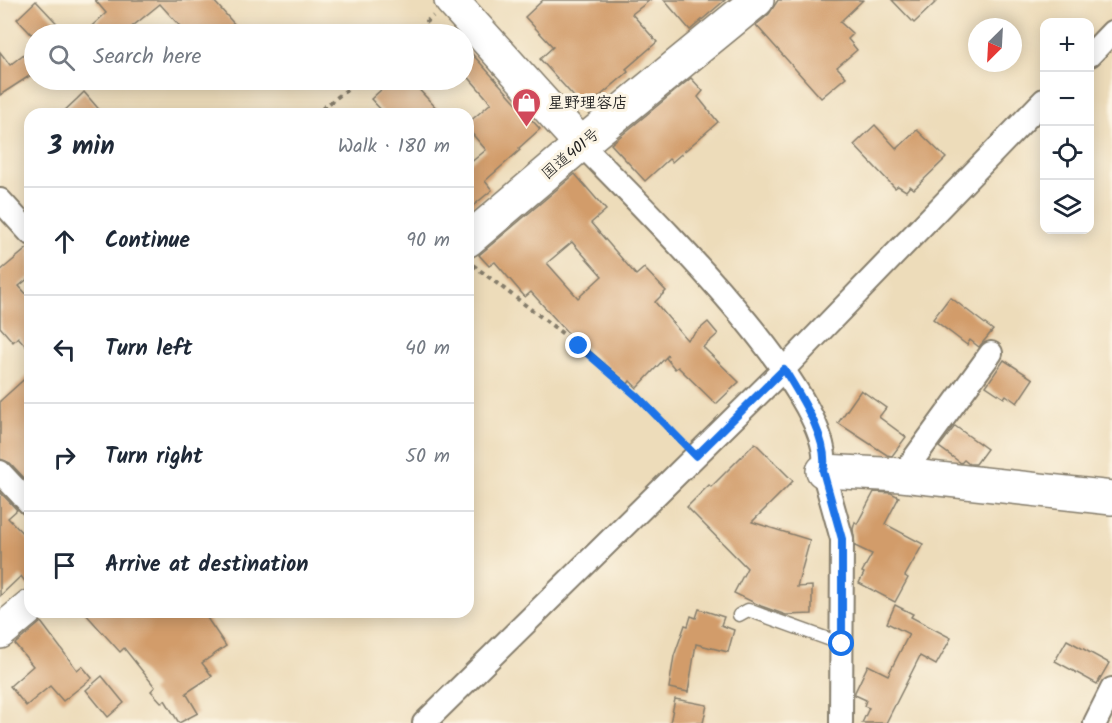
<!DOCTYPE html>
<meta charset="utf-8">
<style>
body{margin:0;font-family:Kalam,"Klee One",sans-serif;background:#f6f6f7;color:#1f2937}
.controls{position:absolute;right:18px;top:18px;display:grid;overflow:hidden;border-radius:12px;box-shadow:0 3px 15px #0003}
.controls button{width:54px;height:54px;display:grid;place-items:center;padding:0;border:0;border-bottom:2px solid #e0e1e3;background:#fff;color:#1f2937;font:30px sans-serif}
.compass{position:absolute;left:968px;top:18px;width:54px;height:54px;border-radius:50%;background:#fff;box-shadow:0 3px 15px #0003;rotate:204deg}
.stop{position:absolute;width:18px;height:18px;margin:-14px;border:4px solid #1a73e8;border-radius:50%;background:#fff}
.stop.end{background:#1a73e8;border-color:#fff;box-shadow:0 2px 6px #0008}
.list{margin:0;padding:0;list-style:none}
h2{display:flex;justify-content:space-between;align-items:center;height:78px;margin:0;padding:0 24px;font-size:26px}
h2 small{font-size:20px;font-weight:400;color:#747a83}
.list li{display:grid;grid-template-columns:39px 1fr auto;gap:18px;align-items:center;box-sizing:border-box;height:108px;padding:0 24px;border-top:2px solid #e0e1e3}
.list b{display:block;font-size:22px;white-space:nowrap}
.list em{font-size:20px;font-style:normal;color:#747a83}
.icon{flex:none;width:33px;height:33px;fill:none;stroke:currentColor;stroke-width:2;stroke-linecap:round;stroke-linejoin:round}
.map{position:relative;flex:none;width:1112px;height:723px;overflow:hidden}
.search{position:absolute;background:#fff;box-shadow:0 3px 15px #0003;left:24px;top:24px;width:450px;height:66px;display:flex;align-items:center;gap:15px;box-sizing:border-box;padding:0 21px;border-radius:33px;color:#747a83;font-size:22px}
.panel{position:absolute;background:#fff;box-shadow:0 3px 15px #0003;left:24px;top:108px;width:450px;height:510px;border-radius:18px}
.map>svg:first-child{display:block}
</style>
<div class="map">
<svg width="1112" height="723" viewBox="0 0 1112 723">
<rect width="100%" height="100%" fill="#fcf5e5"/>
<filter id="ink" filterUnits="userSpaceOnUse"><feTurbulence type="fractalNoise" baseFrequency=".0167" numOctaves="2"/><feDisplacementMap in="SourceGraphic" scale="12" xChannelSelector="R" yChannelSelector="G"/><feConvolveMatrix kernelMatrix="1 2 1 2 8 2 1 2 1" color-interpolation-filters="sRGB"/></filter>
<filter id="wash" filterUnits="userSpaceOnUse"><feTurbulence type="fractalNoise" baseFrequency=".008" numOctaves="4" result="noise"/><feDisplacementMap in="SourceGraphic" scale="24" xChannelSelector="R" yChannelSelector="G"/><feGaussianBlur stdDeviation="1.35" result="paint"/><feColorMatrix in="noise" values="0 0 0 0 0 0 0 0 0 0 0 0 0 0 0 0 0 1.4 0 .05"/><feComposite in="paint" operator="in"/></filter>
<g filter="url(#wash)">
<rect width="100%" height="100%" fill="#eddcba"/>
<g id="blocks">
<g fill="#d29c6a" fill-rule="evenodd">
<polygon points="95,0 213,0 243,34 187,34 160,4 123,34 83,34 106,13"/>
<polygon points="543,0 650,0 632,14 657,42 626,69 628,72 585,109 540,59 553,47 525,17"/>
<polygon points="664,0 725,0 690,30"/>
<polygon points="778,0 863,0 840,22 853,34 848,39 857,50 837,67 846,77 821,98 756,25 769,14"/>
<polygon points="892,0 938,0 914,23"/>
<polygon points="36,1 67,34 31,34 17,19"/>
<polygon points="464,45 540,129 519,148 520,150 485,181 492,190 468,210 468,161 470,163 486,150 468,129 468,123 491,103 464,72"/>
<polygon points="34,46 34,73 0,95 0,52 10,65"/>
<polygon points="691,78 703,91 698,97 718,122 672,162 669,159 645,181 611,144"/>
<polygon points="392,80 410,80 442,114 385,114 371,99"/>
<polygon points="84,92 103,114 61,114 77,99"/>
<polygon points="875,125 897,149 917,130 946,158 914,189 910,186 906,191 898,186 895,188 854,145"/>
<path d="M575 174 606 210 591 223 636 275 644 268 666 291 655 302 687 340 708 322 718 334 703 347 739 382 716 404 678 367 675 369 666 358 668 355 637 388 630 381 628 384 566 331 531 292 525 297 495 262 489 266 479 255ZM572 242 602 276 578 298 547 263Z"/>
<polygon points="30,246 30,277 19,286 30,298 30,351 18,337 13,342 0,327 0,271"/>
<polygon points="950,297 993,330 979,347 970,340 967,345 933,319"/>
<polygon points="1004,360 1033,379 1017,403 1006,395 1004,398 986,386"/>
<polygon points="30,374 30,484 10,463 0,459 0,401"/>
<polygon points="861,390 886,408 879,417 906,437 892,456 887,455 838,423"/>
<polygon points="955,426 987,449 976,464 969,464 964,460 961,463 939,447"/>
<polygon points="755,443 793,481 752,522 810,540 797,587 812,586 812,614 786,615 761,606 734,593 747,568 687,507 709,485 711,487"/>
<polygon points="0,492 17,510 8,518 30,541 30,588 21,576 0,596"/>
<polygon points="874,492 891,493 899,497 885,524 923,544 905,576 908,578 895,602 859,583 864,573 862,572 872,554 855,546 853,529 855,522 857,524"/>
<polygon points="895,605 913,614 911,617 951,638 936,665 920,656 886,723 862,723 869,708 864,706 866,700 855,695 855,692 868,665 888,675 909,634 887,623"/>
<polygon points="699,609 724,617 721,625 734,630 728,652 696,644 688,692 669,688 674,656 685,625 688,626 691,616 696,618"/>
<polygon points="84,612 203,612 226,646 202,663 212,676 186,693 198,713 179,723 165,700 162,703 151,691 155,687 124,648 120,652"/>
<polygon points="41,622 77,670 82,666 92,678 63,701 50,686 26,706 10,686 33,666 15,644"/>
<polygon points="1067,640 1109,663 1097,684 1055,661"/>
<polygon points="102,676 124,703 108,717 86,690"/>
<polygon points="675,699 707,705 703,723 670,723"/>
</g>
</g>
</g>
<g filter="url(#ink)">
<use href="#blocks" fill-opacity="0" stroke="#847c6b" stroke-width="1.5"/>
<g fill="none" stroke-linecap="round" stroke-linejoin="round">
<defs>
<polyline id="lane" points="739,615 748,610 842,644"/>
<g id="street">
<polyline points="1090,55 1112,32"/>
<path d="M581 144C633 198 843 399 823 471L842 539 841 723"/>
<polyline points="0,200 30,233"/>
<polyline points="0,472 30,504"/>
<polyline points="902,475 991,353"/>
<polyline points="424,723 784,369 1044,100"/>
<polyline points="1095,723 1112,689"/>
</g>
<polyline id="secondary" points="823,471 902,475 1112,498"/>
<polyline id="primary" points="451,0 581,144"/>
<g id="highway">
<polyline points="468,240 581,144 757,0"/>
<polyline points="0,632 30,607"/>
</g>
</defs>
<use href="#lane" stroke="#847c6b" stroke-width="15"/>
<use href="#street" stroke="#847c6b" stroke-width="26"/>
<use href="#secondary" stroke="#847c6b" stroke-width="36"/>
<use href="#primary" stroke="#847c6b" stroke-width="36"/>
<use href="#highway" stroke="#847c6b" stroke-width="36"/>
<g stroke="#847c6b" stroke-width="4" stroke-dasharray="4.5 4.5" stroke-linecap="butt">
<polyline points="412,34 433,16"/>
<polyline points="315,114 360,80"/>
<polyline points="473,265 579,346 638,397 682,443"/>
</g>
<use href="#lane" stroke="#fff" stroke-width="12"/>
<use href="#street" stroke="#fff" stroke-width="22"/>
<use href="#secondary" stroke="#fff" stroke-width="33"/>
<use href="#primary" stroke="#fff" stroke-width="33"/>
<use href="#highway" stroke="#fff" stroke-width="33"/>
</g>
</g>
<g fill="none" stroke-linecap="round" stroke-linejoin="round" filter="url(#ink)">
<path stroke="#1a73e8" stroke-width="8" d="M579 346 638 397 696 456 784 369C799 394 831 442 823 471L842 539V644"/>
</g>
<defs>
<symbol id="shop-pin" viewBox="-11 -11 22 30"><path d="M0 17L-7.5 6A9.5 9.5 0 1 1 7.5 6Z" fill="#d1495b" stroke="#fcf5e5"/><path d="M-5-2.5h2.3a2.7 3.5 0 0 1 5.4 0H5L5.5 6h-11ZM-1.5-2.5h3a1.5 2.3 0 0 0-3 0Z" fill="#fff"/></symbol>
</defs>
<g fill-rule="evenodd">
<use href="#shop-pin" x="510" y="86" width="33" height="45"/>
</g>
<g text-anchor="middle" stroke-width="6" stroke-linejoin="round" paint-order="stroke">
<g font-size="16" font-weight="bold" fill="#1c1c1c" stroke="#fcf5e5" text-anchor="start">
<text x="548" y="108">星野理容店</text>
</g>
<g font-size="16" fill="#1c1c1c" stroke="#fcf5e5">
<text transform="translate(570 153) rotate(-40)" y="6">国道401号</text>
</g>
</g>
</svg>
<div class="controls">
<button>+</button>
<button>−</button>
<button><svg class="icon" aria-label="locate" viewBox="0 0 24 24"><circle cx="12" cy="12" r="6"/><path d="M12 2v4M12 18v4M2 12h4M18 12h4"/></svg></button>
<button><svg class="icon" aria-label="layers" viewBox="0 0 24 24"><path d="M12 4l9 5-9 5-9-5zM3 14l9 5 9-5"/></svg></button>
</div>
<svg class="compass" viewBox="-18 -18 36 36"><path d="M0-13l5 13h-10z" fill="#e53935"/><path d="M0 13l5-13h-10z" fill="#747a83"/></svg>
<div class="stop" style="left:842px;top:644px"></div>
<div class="stop end" style="left:579px;top:346px"></div>
<div class="search"><svg class="icon" aria-label="search" viewBox="0 0 24 24"><circle cx="10" cy="10" r="6"/><path d="M15 15l6 6"/></svg>Search here</div>
<section class="panel">
<h2>3 min<small>Walk · 180 m</small></h2>
<ul class="list">
<li><svg class="icon" aria-label="ahead" viewBox="0 0 24 24"><path d="M12 20V5M6 11l6-6 6 6"/></svg><div><b>Continue</b></div><em>90 m</em></li>
<li><svg class="icon" aria-label="left" viewBox="0 0 24 24"><path d="M17 20v-9H6M10 6l-5 5 5 5"/></svg><div><b>Turn left</b></div><em>40 m</em></li>
<li><svg class="icon" aria-label="right" viewBox="0 0 24 24"><path d="M7 20v-9h11M14 6l5 5-5 5"/></svg><div><b>Turn right</b></div><em>50 m</em></li>
<li><svg class="icon" aria-label="arrive" viewBox="0 0 24 24"><path d="M6 21V4h12l-3 4 3 4H6"/></svg><div><b>Arrive at destination</b></div></li>
</ul>
</section>
</div>
